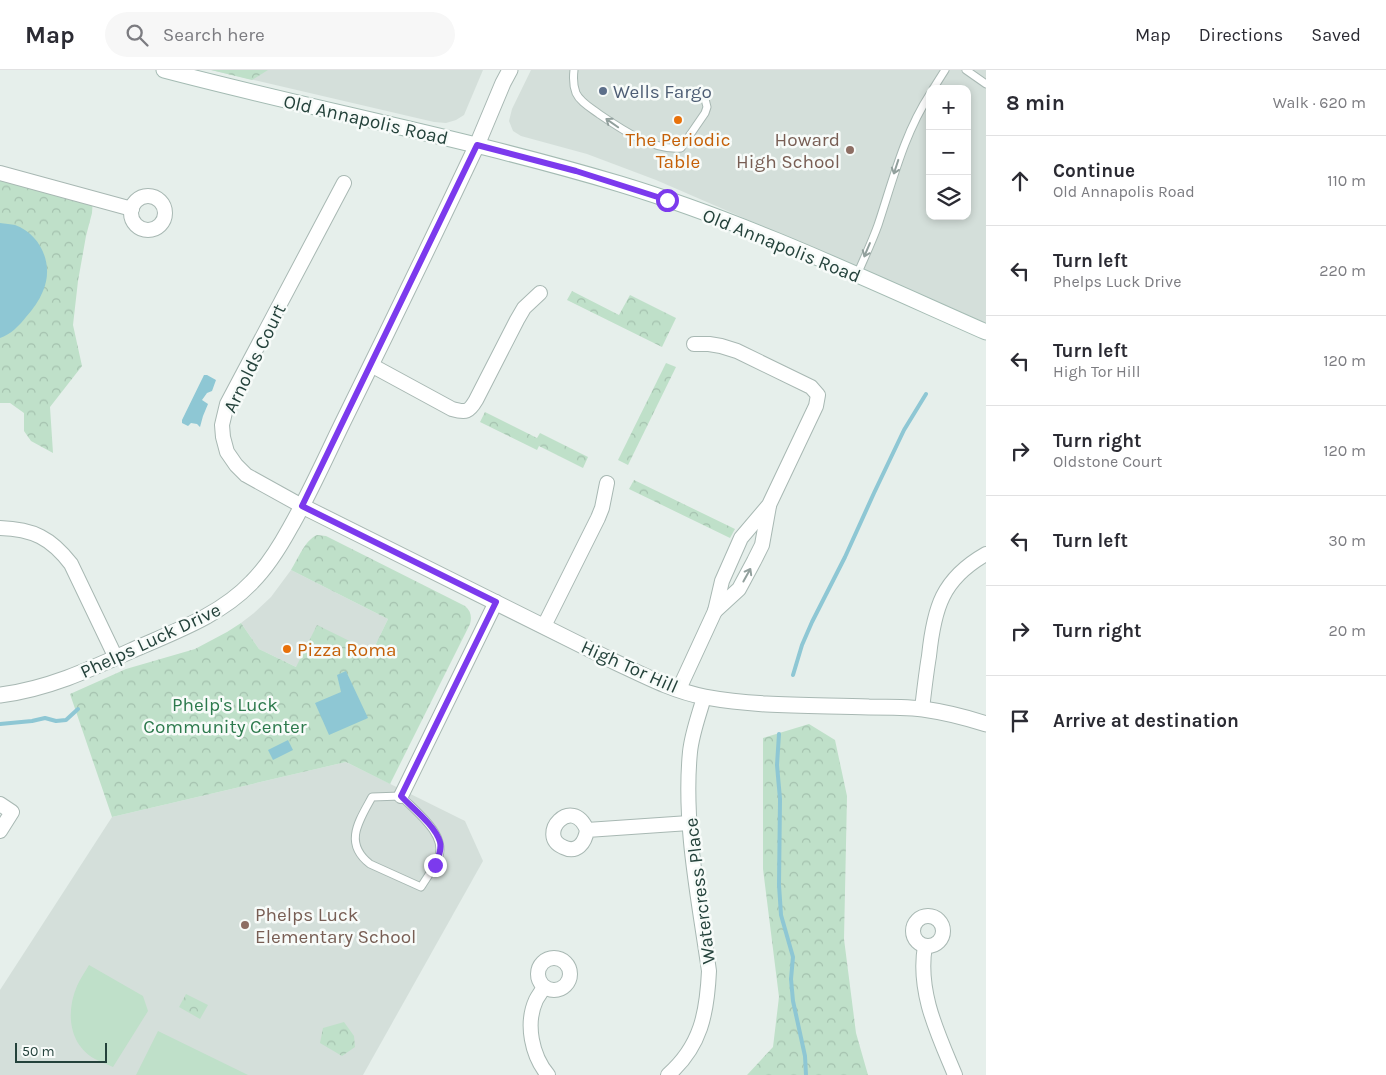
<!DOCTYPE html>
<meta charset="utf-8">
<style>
body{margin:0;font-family:Karla,sans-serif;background:#f7f7f7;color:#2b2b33}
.controls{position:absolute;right:15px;top:15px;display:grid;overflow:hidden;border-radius:10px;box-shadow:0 2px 8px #0003}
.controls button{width:45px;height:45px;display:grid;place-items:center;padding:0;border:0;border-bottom:1px solid #e1e1e2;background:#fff;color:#2b2b33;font:25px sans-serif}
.scale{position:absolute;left:15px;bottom:12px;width:92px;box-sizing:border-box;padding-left:5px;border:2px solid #24423b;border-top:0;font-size:14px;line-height:18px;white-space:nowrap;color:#24423b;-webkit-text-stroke:4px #f7fbf9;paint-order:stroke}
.stop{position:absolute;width:15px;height:15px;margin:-11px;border:4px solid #7c3aed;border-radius:50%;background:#fff}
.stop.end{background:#7c3aed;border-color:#fff;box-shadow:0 1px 5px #0008}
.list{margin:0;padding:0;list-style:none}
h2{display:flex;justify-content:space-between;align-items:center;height:65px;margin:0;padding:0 20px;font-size:21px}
h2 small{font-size:16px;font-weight:400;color:#7c7c81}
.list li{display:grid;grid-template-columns:32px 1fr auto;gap:15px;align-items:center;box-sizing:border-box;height:90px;padding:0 20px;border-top:1px solid #e1e1e2}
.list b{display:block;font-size:19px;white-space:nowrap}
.list p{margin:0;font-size:16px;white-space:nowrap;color:#7c7c81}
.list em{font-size:16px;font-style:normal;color:#7c7c81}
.icon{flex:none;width:28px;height:28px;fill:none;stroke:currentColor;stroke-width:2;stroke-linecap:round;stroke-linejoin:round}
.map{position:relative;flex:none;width:986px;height:1005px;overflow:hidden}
header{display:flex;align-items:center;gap:30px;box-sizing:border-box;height:70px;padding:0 25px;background:#fff;border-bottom:1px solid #e1e1e2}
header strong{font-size:24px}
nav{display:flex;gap:28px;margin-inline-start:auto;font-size:18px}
.search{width:350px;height:45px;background:#f7f7f7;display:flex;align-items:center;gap:12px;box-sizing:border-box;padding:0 18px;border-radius:28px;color:#7c7c81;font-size:19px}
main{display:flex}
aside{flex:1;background:#fff}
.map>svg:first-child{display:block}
</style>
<header>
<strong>Map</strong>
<div class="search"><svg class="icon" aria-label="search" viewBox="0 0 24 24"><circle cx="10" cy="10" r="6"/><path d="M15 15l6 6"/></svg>Search here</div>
<nav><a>Map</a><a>Directions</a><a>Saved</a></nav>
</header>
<main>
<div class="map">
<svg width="986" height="1005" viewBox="0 0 986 1005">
<defs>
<pattern id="forest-crowns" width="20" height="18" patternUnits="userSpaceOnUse" patternTransform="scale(1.25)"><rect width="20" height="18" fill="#bfe0c9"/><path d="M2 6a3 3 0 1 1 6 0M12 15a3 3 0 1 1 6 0" fill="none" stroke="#a4c1ae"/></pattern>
</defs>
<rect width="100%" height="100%" fill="#e6efeb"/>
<g fill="#d4dfda" fill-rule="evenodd">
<polygon points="211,0 483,0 464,45 456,50 446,53 434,52"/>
<path d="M531 0H986V253L656 110 587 84 521 66 513 61 509 51 512 39ZM930 19H967V146H930Z"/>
<polygon points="291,500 388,549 372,582 296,597 259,579 241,553 254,543 271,527"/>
<polygon points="346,692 465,751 483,791 363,1005 0,1005 0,920 112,747"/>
</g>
<g fill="#bfe0c9">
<path d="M89 895 143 926 148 941 113 997C107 994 100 992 95 989 68 974 66 941 77 916 80 909 85 902 89 895Z"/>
<polygon points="158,961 248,1005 136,1005"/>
</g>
<g fill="url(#forest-crowns)">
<polygon points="211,0 268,0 252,10"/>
<polygon points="0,103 93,128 92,143 86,166 78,211 73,255 82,296 50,337 53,383 31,371 24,361 24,343 10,333 0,333"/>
<polygon points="572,221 619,245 630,225 676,248 662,277 567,230"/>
<polygon points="666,293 676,297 628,395 618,390"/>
<polygon points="485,342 537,368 540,363 588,387 583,398 539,376 537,380 480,352"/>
<polygon points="634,410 735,459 730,468 629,419"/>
<path d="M317 465 326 466 465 536C471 541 472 547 470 554L390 714 346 692 112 747 70 624 126 599 195 579 227 562 241 553 259 579 296 597 317 555 372 582 388 549 291 500C298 489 305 470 317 465Z"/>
<polygon points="809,654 835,670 847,726 844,869 856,963 868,1005 747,1005 773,977 779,927 763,799 763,668"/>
<polygon points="186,924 208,935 200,949 179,937"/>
<polygon points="344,952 354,966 355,977 342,986 320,973 323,958"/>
</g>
<g fill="#8ec7d4">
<path d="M0 153C5 154 11 154 15 155 42 165 54 196 43 221 39 231 33 239 26 247 20 255 10 265 0 268Z"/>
<polygon points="204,305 207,305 216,310 212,321 207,323 202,330 208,334 203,346 200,357 197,354 191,353 188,356 182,353 182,350"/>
<polygon points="346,601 368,648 329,665 315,633 341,622 337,605"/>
<polygon points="288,670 293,680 273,690 268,680"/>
</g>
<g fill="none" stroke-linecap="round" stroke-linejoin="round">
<g stroke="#8ec7d4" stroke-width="4">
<polyline points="793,605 802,575 812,552 845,487 874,423 904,360 926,324"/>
<polyline points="0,654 32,651 45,648 56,651 66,650 78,639"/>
<polyline points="779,664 777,695 780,729 779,815 781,845 793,887 791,909 793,931 805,986 806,1005"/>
</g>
<defs>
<g id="service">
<path d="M574 0C573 8 573 15 576 23 580 32 591 38 599 44 621 59 653 81 681 78L705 43 707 37 704 25"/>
<polyline points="966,0 986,14"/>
<polyline points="933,19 945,0"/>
<path d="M857 205C864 188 872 172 878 155 893 110 904 64 930 24"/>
<path d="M401 726C415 741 446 763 439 786 435 797 427 807 421 817L370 794C343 773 359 751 372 727Z"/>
</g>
<g id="minor">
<polyline points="0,103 132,139"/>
<circle cx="148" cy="143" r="17"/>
<path d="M371 295 452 339C466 343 469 342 476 330L517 250 524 238 540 223"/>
<polyline points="302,436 246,405 236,395 227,382 223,367 222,355 227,334 344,113"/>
<path d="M0 458C33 459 51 468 71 494L116 588"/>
<polyline points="715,541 739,519 754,491 762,475 769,436"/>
<polyline points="544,556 598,448 602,438 607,413"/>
<polyline points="679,619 715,541 722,511 741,468 769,435 816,336 818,325 811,317 737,281 721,276 709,274 694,274"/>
<path d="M922 639C924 622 926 604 929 586 934 538 942 509 986 484"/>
<polyline points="401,726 496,532"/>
<polyline points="0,734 12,742 0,761"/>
<path d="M587 760C585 773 577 784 563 777 536 765 572 724 587 760L689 753"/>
<circle cx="928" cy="861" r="15"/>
<path d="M925 876C917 922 938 964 955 1005"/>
<circle cx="554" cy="904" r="16"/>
<path d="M544 917C542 921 538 926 536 930 525 954 532 986 548 1005"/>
<path d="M668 1005C701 976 707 943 709 901 699 830 683 754 690 682 692 663 699 645 704 627"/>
</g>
<g id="tertiary">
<path d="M302 436 613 591C643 605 673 621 705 627 759 637 815 635 869 637 887 637 905 637 923 639 944 642 965 647 986 654"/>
<path d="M0 625C48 619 91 599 135 579 176 561 221 545 252 512 268 496 279 478 290 458 309 425 325 389 342 354 388 261 433 168 477 75L503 13 510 0"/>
</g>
<path id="secondary" d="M164 0C316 40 470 69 620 114 746 152 866 209 986 262"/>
</defs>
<use href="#service" stroke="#a8b8b3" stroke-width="9"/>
<use href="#minor" stroke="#a8b8b3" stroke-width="16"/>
<use href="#tertiary" stroke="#a8b8b3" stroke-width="17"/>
<use href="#secondary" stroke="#a4bbb3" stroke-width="17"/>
<use href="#service" stroke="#fff" stroke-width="7"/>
<use href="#minor" stroke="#fff" stroke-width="14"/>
<use href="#tertiary" stroke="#fff" stroke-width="15"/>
<use href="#secondary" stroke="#fff" stroke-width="15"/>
</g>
<defs><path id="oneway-shaft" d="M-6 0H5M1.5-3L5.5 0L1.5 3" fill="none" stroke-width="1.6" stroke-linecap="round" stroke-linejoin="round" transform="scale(1.25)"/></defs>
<g stroke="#92a09d">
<use href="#oneway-shaft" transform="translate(612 53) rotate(-145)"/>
<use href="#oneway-shaft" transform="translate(896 97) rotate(108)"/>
<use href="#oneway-shaft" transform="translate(867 180) rotate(113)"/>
<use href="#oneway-shaft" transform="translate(747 505) rotate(-61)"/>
</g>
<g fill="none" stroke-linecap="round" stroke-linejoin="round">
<path stroke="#7c3aed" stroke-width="6" d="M435 795C438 788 442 780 440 772 435 755 412 738 401 726L496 532 302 436 477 75 576 101 667 130"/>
</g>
<circle fill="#5c6f8a" stroke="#f7fbf9" stroke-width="2" cx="603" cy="21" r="5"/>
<g fill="#e8710a" stroke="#f7fbf9" stroke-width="2">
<circle cx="678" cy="50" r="5"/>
<circle cx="287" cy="579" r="5"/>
</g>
<g fill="#8d6e63" stroke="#f7fbf9" stroke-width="2">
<circle cx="850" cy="80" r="5"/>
<circle cx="245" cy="855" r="5"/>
</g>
<g text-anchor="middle" stroke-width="5" stroke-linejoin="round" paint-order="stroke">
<g font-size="19" fill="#4e5e75" stroke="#f7fbf9" text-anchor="start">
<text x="613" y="28">Wells Fargo</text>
</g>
<g font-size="19" fill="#24423b" stroke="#f7fbf9">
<text transform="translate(366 49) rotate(13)" y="7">Old Annapolis Road</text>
<text transform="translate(782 175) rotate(22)" y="7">Old Annapolis Road</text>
<text transform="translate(254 288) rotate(-64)" y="7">Arnolds Court</text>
<text transform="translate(150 570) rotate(-25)" y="7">Phelps Luck Drive</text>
<text transform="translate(630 596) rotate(24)" y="7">High Tor Hill</text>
<text transform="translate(699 821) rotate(-97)" y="7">Watercress Place</text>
</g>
<g font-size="19" fill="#c56008" stroke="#f7fbf9">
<text x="678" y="76">The Periodic<tspan x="678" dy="22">Table</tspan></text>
<text x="297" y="586" text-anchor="start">Pizza Roma</text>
</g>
<g font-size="19" fill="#785e54" stroke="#f7fbf9" text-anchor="end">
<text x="840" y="76">Howard<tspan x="840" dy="22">High School</tspan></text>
<text x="255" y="851" text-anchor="start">Phelps Luck<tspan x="255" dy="22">Elementary School</tspan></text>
</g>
<g font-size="19" fill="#2d7a4d" stroke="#f7fbf9">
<text x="225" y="641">Phelp's Luck<tspan x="225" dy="22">Community Center</tspan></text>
</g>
</g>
</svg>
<div class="controls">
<button>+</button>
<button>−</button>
<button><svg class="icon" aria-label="layers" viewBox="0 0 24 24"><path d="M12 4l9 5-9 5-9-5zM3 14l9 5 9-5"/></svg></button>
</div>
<div class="scale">50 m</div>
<div class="stop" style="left:667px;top:130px"></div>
<div class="stop end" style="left:435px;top:795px"></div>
</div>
<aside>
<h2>8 min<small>Walk · 620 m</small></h2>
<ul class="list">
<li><svg class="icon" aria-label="ahead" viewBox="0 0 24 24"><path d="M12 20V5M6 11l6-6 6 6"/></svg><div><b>Continue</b><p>Old Annapolis Road</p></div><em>110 m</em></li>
<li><svg class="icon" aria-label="left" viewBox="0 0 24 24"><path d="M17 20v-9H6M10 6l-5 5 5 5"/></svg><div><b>Turn left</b><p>Phelps Luck Drive</p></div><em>220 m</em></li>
<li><svg class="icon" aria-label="left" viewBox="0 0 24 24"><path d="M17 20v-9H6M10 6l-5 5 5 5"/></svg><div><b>Turn left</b><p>High Tor Hill</p></div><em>120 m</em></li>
<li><svg class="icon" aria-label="right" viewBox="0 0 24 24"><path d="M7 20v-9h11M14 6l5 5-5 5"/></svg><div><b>Turn right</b><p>Oldstone Court</p></div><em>120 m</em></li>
<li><svg class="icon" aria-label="left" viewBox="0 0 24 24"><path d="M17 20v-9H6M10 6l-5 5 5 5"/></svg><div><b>Turn left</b></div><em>30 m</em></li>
<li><svg class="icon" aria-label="right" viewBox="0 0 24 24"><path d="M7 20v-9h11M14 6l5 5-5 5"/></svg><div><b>Turn right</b></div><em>20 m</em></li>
<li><svg class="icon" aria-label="arrive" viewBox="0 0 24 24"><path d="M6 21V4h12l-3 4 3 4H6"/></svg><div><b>Arrive at destination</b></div></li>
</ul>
</aside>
</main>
